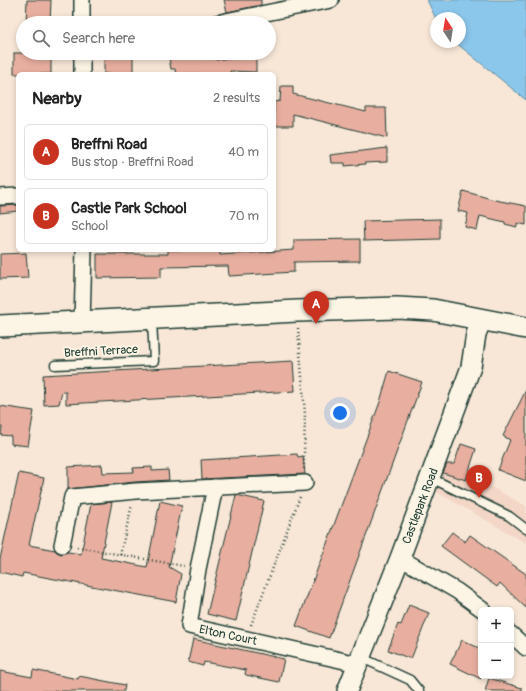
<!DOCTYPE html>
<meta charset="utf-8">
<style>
body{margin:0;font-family:Pangolin,sans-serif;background:#f6f6f6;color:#222}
.controls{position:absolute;right:12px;bottom:12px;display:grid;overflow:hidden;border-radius:6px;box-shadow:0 2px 6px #0003}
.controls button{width:36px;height:36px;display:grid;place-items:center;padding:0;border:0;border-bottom:1px solid #e0e0e0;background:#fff;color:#222;font:20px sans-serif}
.compass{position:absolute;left:430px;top:12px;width:36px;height:36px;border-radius:50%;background:#fff;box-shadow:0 2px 6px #0003;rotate:348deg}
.you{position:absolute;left:340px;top:413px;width:14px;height:14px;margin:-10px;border:3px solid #fff;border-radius:50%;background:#1a73e8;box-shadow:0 0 0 6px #1a73e833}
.badge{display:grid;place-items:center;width:26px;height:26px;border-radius:50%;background:#c8321e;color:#fff;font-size:13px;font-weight:700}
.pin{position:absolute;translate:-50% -33px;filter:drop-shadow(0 1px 2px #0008)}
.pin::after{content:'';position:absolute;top:21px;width:14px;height:12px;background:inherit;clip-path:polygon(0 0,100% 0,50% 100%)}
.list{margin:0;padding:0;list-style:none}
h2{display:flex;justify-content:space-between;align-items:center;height:52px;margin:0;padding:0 16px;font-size:17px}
h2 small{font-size:13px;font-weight:400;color:#767676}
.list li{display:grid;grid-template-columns:26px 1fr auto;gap:12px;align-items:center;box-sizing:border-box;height:56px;margin:0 8px 8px;padding:0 8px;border:1px solid #e0e0e0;border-radius:6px}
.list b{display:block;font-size:15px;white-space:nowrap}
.list p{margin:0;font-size:13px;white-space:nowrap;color:#767676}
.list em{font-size:13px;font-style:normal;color:#767676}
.icon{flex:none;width:22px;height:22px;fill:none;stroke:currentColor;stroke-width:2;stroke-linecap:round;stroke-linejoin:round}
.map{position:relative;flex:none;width:526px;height:691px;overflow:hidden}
.search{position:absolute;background:#fff;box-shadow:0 2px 6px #0003;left:16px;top:16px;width:260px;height:44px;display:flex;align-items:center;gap:10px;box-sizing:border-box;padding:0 14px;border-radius:22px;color:#767676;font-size:15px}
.panel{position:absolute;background:#fff;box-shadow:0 2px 6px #0003;left:16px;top:72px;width:260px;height:180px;border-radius:6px}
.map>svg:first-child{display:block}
</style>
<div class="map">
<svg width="526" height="691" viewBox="0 0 526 691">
<rect width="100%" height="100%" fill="#f8e7d7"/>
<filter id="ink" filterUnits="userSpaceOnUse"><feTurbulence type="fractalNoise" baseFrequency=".025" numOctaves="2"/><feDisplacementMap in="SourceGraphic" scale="8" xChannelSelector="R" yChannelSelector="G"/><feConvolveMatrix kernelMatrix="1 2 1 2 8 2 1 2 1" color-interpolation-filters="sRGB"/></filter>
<g filter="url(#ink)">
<polygon fill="#f3d6c6" points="444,461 526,506 526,543 433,490"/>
<polygon fill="#8bc6eb" stroke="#608fa2" points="427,0 526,0 526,100 455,42 460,42 460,18 436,18 436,19"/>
<g fill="#e8afa0" stroke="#1f3d34">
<polygon points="27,0 51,0 50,23 26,23"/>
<polygon points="224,0 261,0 261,5 227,12"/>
<rect x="14" y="53" width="37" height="21"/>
<rect x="104" y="53" width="29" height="21"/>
<polygon points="168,53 215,53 216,60 244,56 246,53 256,53 256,72 230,71 231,74 176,74 175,69 171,69"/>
<polygon points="281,86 293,86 293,94 366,112 366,108 386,108 387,138 293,114 293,126 274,126 274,102 280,101"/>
<polygon points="387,148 387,162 364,163 365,164 345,166 345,163 331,163 330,155"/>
<polygon points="463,191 495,200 526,206 526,225 517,223 517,227 505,224 505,222 480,216 477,230 465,227 468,213 458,211"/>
<polygon points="18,205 18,211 0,213 0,206"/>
<polygon points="440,219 440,239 364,241 363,221"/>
<polygon points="360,239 360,261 294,262 294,272 229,276 228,266 161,267 161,277 97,278 97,254 168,254 168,250 220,250 220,255 294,250 294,240"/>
<polygon points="26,253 28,278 0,279 0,254"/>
<polygon points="293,361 295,391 66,404 66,392 62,392 59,404 44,405 43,375"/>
<polygon points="389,371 422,382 329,638 296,626 380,402"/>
<polygon points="526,390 526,481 498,470 510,440 503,436"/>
<polygon points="0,406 34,411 28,446 11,444 11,436 1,435 2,427 0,427"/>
<polygon points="461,444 476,449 466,480 443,473 447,464 454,464"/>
<polygon points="297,454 298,457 303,456 305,474 202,479 201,460"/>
<polygon points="102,465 103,473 134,472 133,468 152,467 152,471 168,470 169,480 135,482 68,489 68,467"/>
<polygon points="19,473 44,478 29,545 55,550 61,554 68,552 81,554 91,504 112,502 101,558 147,567 160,501 182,506 169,567 181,574 176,602 23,573 22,577 0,572 0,559"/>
<polygon points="236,495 264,501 236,621 207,614"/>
<polygon points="452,532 465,542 470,535 526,574 526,608 500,583 497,587 441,546"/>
<polygon points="409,605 429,613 411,659 388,650 398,624 401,625"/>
<polygon points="193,639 284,659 279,682 246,675 245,674 246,670 204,662 203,666 188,662"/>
<polygon points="462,640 481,649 481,679 450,664"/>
<polygon points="33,670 78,679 79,676 125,685 124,691 0,691 0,671 32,677"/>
<polygon points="489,678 522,688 522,691 485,691"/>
</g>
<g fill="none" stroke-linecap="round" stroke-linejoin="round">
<defs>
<g id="service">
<polyline points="55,365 154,361 152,319"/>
<polyline points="431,478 509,516 526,529"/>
<polyline points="360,657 410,680 419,691"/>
</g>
<g id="minor">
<polyline points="82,23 82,0"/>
<polyline points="216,23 331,0"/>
<polyline points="82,53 82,74"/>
<polyline points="0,197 18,196"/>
<polyline points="82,322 84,250"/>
<polyline points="215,487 198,569 189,626 358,664"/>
<polyline points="62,545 72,497 136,491 305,483"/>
<polyline points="400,558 457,591 483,610"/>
<polyline points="511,634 526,648"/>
</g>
<polyline id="tertiary" points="347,691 400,558 471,367 476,334 482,319"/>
<polyline id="secondary" points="0,326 297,311 397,308 433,310 526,328"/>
</defs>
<use href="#service" stroke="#1f3d34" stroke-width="11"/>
<use href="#minor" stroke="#1f3d34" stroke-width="18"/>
<use href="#tertiary" stroke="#1f3d34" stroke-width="22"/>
<use href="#secondary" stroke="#1f3d34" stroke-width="24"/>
<g stroke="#1f3d34" stroke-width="2.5" stroke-dasharray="1 3" stroke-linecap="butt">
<polyline points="298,328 305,414 304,455 304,469"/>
<polyline points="77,547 184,566"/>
<polyline points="120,555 132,505"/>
<polyline points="251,625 300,497"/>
</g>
<use href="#service" stroke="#fcf5e5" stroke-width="8"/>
<use href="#minor" stroke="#fcf5e5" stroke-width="15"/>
<use href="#tertiary" stroke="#fcf5e5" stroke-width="19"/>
<use href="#secondary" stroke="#fcf5e5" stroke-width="21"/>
</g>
</g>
<g text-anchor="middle" stroke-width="3.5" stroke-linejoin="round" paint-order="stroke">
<g font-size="12" fill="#1f3d34" stroke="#fcf5e5">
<text transform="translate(101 351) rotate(-3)" y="4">Breffni Terrace</text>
<text transform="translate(420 506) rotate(-69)" y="4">Castlepark Road</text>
<text transform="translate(228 635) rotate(12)" y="4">Elton Court</text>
</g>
</g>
</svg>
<div class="controls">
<button>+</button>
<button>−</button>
</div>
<svg class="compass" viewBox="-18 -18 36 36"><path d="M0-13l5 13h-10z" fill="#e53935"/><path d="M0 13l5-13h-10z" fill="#767676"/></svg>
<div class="you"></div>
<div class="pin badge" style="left:316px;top:324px">A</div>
<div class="pin badge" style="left:479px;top:498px">B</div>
<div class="search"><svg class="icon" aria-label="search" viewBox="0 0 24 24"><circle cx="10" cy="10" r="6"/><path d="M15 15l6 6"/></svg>Search here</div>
<section class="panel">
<h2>Nearby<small>2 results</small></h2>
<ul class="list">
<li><span class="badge">A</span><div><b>Breffni Road</b><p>Bus stop · Breffni Road</p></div><em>40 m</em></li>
<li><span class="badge">B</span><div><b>Castle Park School</b><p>School</p></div><em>70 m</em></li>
</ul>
</section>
</div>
